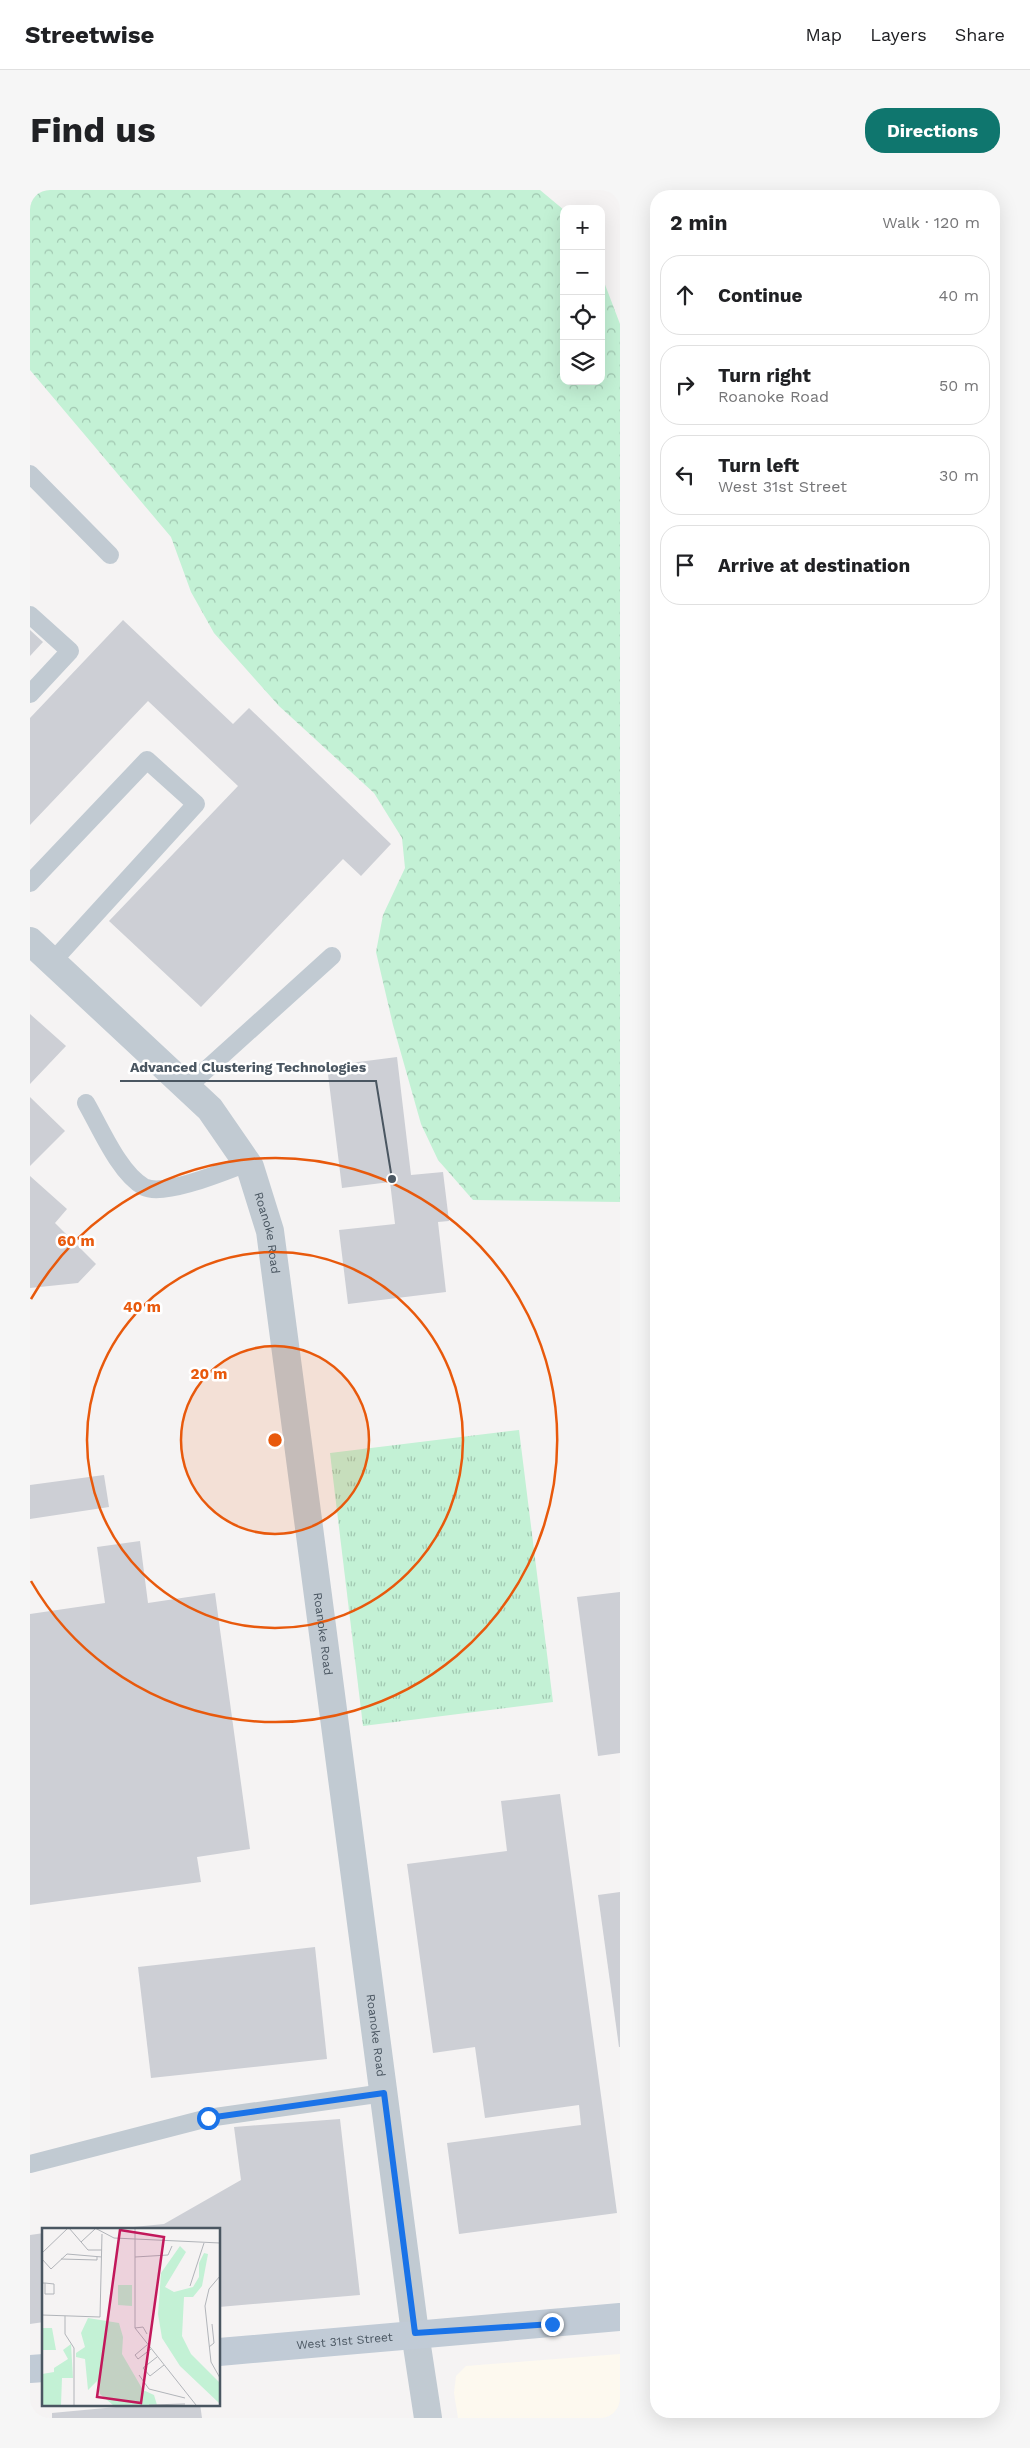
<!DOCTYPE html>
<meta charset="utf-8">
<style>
body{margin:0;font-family:"Work Sans",sans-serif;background:#f6f6f6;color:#202124}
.controls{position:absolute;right:15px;top:15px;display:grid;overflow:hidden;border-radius:10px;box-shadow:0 5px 20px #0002}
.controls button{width:45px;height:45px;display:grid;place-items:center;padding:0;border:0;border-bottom:1px solid #e0e0e0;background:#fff;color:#202124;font:25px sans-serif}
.stop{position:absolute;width:15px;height:15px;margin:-11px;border:4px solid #1a73e8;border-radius:50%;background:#fff}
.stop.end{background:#1a73e8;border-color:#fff;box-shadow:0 1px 5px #0008}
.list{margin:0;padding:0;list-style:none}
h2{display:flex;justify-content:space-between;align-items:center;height:65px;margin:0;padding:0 20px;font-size:21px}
h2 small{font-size:16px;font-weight:400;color:#757577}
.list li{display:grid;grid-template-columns:32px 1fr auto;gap:15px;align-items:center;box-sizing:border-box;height:80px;margin:0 10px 10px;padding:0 10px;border:1px solid #e0e0e0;border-radius:20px}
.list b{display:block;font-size:19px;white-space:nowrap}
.list p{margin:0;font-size:16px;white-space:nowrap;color:#757577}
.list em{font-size:16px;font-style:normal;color:#757577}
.icon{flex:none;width:28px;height:28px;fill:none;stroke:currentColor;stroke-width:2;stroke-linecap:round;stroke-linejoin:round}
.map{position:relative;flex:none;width:590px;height:2228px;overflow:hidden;border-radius:20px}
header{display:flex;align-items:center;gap:30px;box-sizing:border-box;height:70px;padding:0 25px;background:#fff;border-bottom:1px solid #e0e0e0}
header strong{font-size:24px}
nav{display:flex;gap:28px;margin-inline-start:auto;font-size:18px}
.intro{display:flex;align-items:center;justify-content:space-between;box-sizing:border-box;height:120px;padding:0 30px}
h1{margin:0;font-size:35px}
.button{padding:12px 22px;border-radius:20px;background:#0f766e;color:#fff;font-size:18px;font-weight:700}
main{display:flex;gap:30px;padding:0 30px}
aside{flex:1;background:#fff;border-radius:20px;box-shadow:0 5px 20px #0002}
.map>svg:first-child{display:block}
</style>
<header>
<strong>Streetwise</strong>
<nav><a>Map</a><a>Layers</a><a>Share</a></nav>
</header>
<div class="intro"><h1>Find us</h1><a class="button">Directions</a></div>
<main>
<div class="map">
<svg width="590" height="2228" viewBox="0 0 590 2228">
<defs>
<pattern id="grass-tufts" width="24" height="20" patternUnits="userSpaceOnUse" patternTransform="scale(1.25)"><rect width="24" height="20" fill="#c3f1d5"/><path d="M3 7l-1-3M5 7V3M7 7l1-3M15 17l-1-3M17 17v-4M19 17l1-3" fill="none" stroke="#a0c6b0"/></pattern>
<pattern id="forest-crowns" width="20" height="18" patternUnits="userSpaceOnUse" patternTransform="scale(1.25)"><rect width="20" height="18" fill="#c3f1d5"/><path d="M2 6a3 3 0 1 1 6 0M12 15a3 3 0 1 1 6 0" fill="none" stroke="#a0c6b0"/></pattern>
</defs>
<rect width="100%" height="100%" fill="#f5f3f3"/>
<polygon fill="#fdf9ef" points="590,2164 590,2228 428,2228 424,2203 426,2186 436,2176"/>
<polygon fill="url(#grass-tufts)" points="489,1240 523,1512 333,1536 300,1263"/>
<polygon fill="url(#forest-crowns)" points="0,0 510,0 534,20 534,191 571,191 571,84 590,134 590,1012 443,1010 408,970 391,934 363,835 346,762 353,725 375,678 372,648 344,603 249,516 184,443 161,402 141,347 0,180"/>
<g fill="#cdcfd5">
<polygon points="93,430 203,534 219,518 361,654 331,686 313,669 171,817 79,731 208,596 118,511 0,635 0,528"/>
<polygon points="0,440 13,452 0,466"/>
<polygon points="0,824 36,856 0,894"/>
<polygon points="367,867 381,985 413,982 419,1031 408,1032 416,1102 318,1114 309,1040 365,1034 360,992 312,998 297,876"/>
<polygon points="0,907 35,941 0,976"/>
<polygon points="0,986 37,1019 25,1033 66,1074 48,1093 0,1098"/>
<polygon points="74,1285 79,1317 0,1329 0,1295"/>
<polygon points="110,1351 118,1413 185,1403 220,1659 167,1667 171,1692 0,1715 0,1424 75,1413 67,1357"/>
<polygon points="590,1402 590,1563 568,1566 547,1407"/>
<polygon points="530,1604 587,2023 429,2044 417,1953 551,1935 549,1915 455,1928 445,1857 403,1863 377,1674 477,1661 471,1611"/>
<polygon points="590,1702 590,1857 589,1857 568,1705"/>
<polygon points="285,1757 297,1869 121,1888 108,1777"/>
<polygon points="310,1929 330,2105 189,2117 189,2039 83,2039 134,2034 211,1990 204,1937"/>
<polygon points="14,2043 14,2132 0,2134 0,2045"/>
<polygon points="118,2214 170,2214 172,2228 22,2228 22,2223"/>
</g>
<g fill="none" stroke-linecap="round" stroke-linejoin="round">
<g stroke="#c1cad2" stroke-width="18">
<polyline points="0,284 80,365"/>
<polyline points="0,425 40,461 0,504"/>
<polyline points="0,693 117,570 166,614 22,772"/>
<polyline points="156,898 302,766"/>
<path d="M56 913C70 937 89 983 114 997 134 1007 196 981 217 973"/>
<polyline points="0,1974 178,1928 354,1903"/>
</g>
<polyline stroke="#c1cad2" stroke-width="28" points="385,2143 398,2228"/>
<path stroke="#c1cad2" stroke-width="28" id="s1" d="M0 751 180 919 220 977 240 1041 385 2143"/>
<g stroke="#c1cbd6" stroke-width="28">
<path id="s2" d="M189 2162 590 2127"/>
<polyline points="0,2179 14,2178"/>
</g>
</g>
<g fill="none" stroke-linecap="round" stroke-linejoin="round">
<polyline stroke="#1a73e8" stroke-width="6" points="178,1928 354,1903 385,2143 522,2134"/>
</g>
<circle cx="245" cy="1250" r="94" fill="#e8590c" fill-opacity=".12"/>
<g fill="none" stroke="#e8590c" stroke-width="2.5">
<circle cx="245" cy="1250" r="94"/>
<circle cx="245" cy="1250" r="188"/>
<path d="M1 1109A282 282 0 1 1 1 1391"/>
</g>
<g text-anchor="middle" stroke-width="5" stroke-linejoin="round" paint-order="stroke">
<g font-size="12" fill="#4a5661" stroke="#fff">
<text dy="4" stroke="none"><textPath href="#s1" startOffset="385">Roanoke Road</textPath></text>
<text dy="4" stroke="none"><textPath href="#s1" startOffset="790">Roanoke Road</textPath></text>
<text dy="4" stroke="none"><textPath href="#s1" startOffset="1195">Roanoke Road</textPath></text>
<text dy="4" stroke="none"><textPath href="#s2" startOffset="126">West 31st Street</textPath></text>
</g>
</g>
<g transform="translate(12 2038)">
<rect width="178" height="178" fill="#f5f3f3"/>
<path d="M76 57H90V78L76 77Z" fill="#c3f1d5"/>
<path d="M138 18 144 24 123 59 132 64 151 59 157 49V35L162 25 166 26 160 58 151 69H142L140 108 149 126 177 154V175L138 138 120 110 116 86 119 45ZM46 90 77 95 81 109 80 126 101 162 112 167 115 177H71L58 166 55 153 46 162 43 131 34 129V125L43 119 39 105ZM0 100H10L14 122H0ZM29 116 31 150H20L19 177H0V146L12 144V140L26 131 21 122Z" fill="#c3f1d5"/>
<path fill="none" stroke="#b1b4b9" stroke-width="1" d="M27 0 46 22H60M53 0 72 10 178 15M93 0V100L154 177M39 14 53 1M0 25 26 0M93 29 126 27 130 18M0 31 9 41 25 26 60 29M19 31 55 32V29M178 48 167 61 163 78 169 134 178 150M0 55H3L12 56V66H3V55M148 58 162 15M0 87 58 89 60 6M23 88V106L32 120V177M93 100 101 99 105 106M105 117 93 127 96 131 109 121M167 119 172 115 170 96M115 129 101 140 108 148 122 137M97 147 107 161 143 170M107 177 143 176"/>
<path fill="#c2185b" fill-opacity="0.15" stroke="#c2185b" stroke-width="2.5" d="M78 2 122 9 99 175 55 169Z"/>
<rect width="178" height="178" fill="none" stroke="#4a5661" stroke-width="2.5"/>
</g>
<circle cx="245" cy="1250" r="8" fill="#e8590c" stroke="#fff" stroke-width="2.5"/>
<g font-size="15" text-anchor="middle" font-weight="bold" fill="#e8590c" stroke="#fff" stroke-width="5" stroke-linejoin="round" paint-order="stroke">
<text x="46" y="1056">60 m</text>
<text x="112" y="1122">40 m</text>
<text x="179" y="1189">20 m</text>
</g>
<path fill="none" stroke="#4a5661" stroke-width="2" d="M362 989L346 891H90"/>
<circle fill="#4a5661" stroke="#fff" stroke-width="2" cx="362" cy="989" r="5"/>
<g font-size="14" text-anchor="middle" font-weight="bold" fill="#4a5661" stroke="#fff" stroke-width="5" stroke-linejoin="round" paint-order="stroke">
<text x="218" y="882">Advanced Clustering Technologies</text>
</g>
</svg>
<div class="controls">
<button>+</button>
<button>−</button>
<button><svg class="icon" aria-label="locate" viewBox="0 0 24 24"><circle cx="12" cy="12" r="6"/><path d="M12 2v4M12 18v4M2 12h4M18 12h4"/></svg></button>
<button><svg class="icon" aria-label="layers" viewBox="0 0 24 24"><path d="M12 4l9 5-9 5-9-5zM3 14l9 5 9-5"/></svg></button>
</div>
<div class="stop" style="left:178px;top:1928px"></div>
<div class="stop end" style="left:522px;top:2134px"></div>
</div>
<aside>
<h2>2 min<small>Walk · 120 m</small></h2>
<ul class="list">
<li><svg class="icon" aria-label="ahead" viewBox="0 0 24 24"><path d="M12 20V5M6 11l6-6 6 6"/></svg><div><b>Continue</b></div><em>40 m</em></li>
<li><svg class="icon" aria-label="right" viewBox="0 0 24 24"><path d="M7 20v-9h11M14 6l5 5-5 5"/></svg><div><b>Turn right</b><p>Roanoke Road</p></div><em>50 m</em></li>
<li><svg class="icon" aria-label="left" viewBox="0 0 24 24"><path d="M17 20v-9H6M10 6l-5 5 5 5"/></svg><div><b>Turn left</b><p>West 31st Street</p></div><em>30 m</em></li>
<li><svg class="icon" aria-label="arrive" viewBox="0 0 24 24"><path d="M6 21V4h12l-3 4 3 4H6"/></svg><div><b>Arrive at destination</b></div></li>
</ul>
</aside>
</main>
